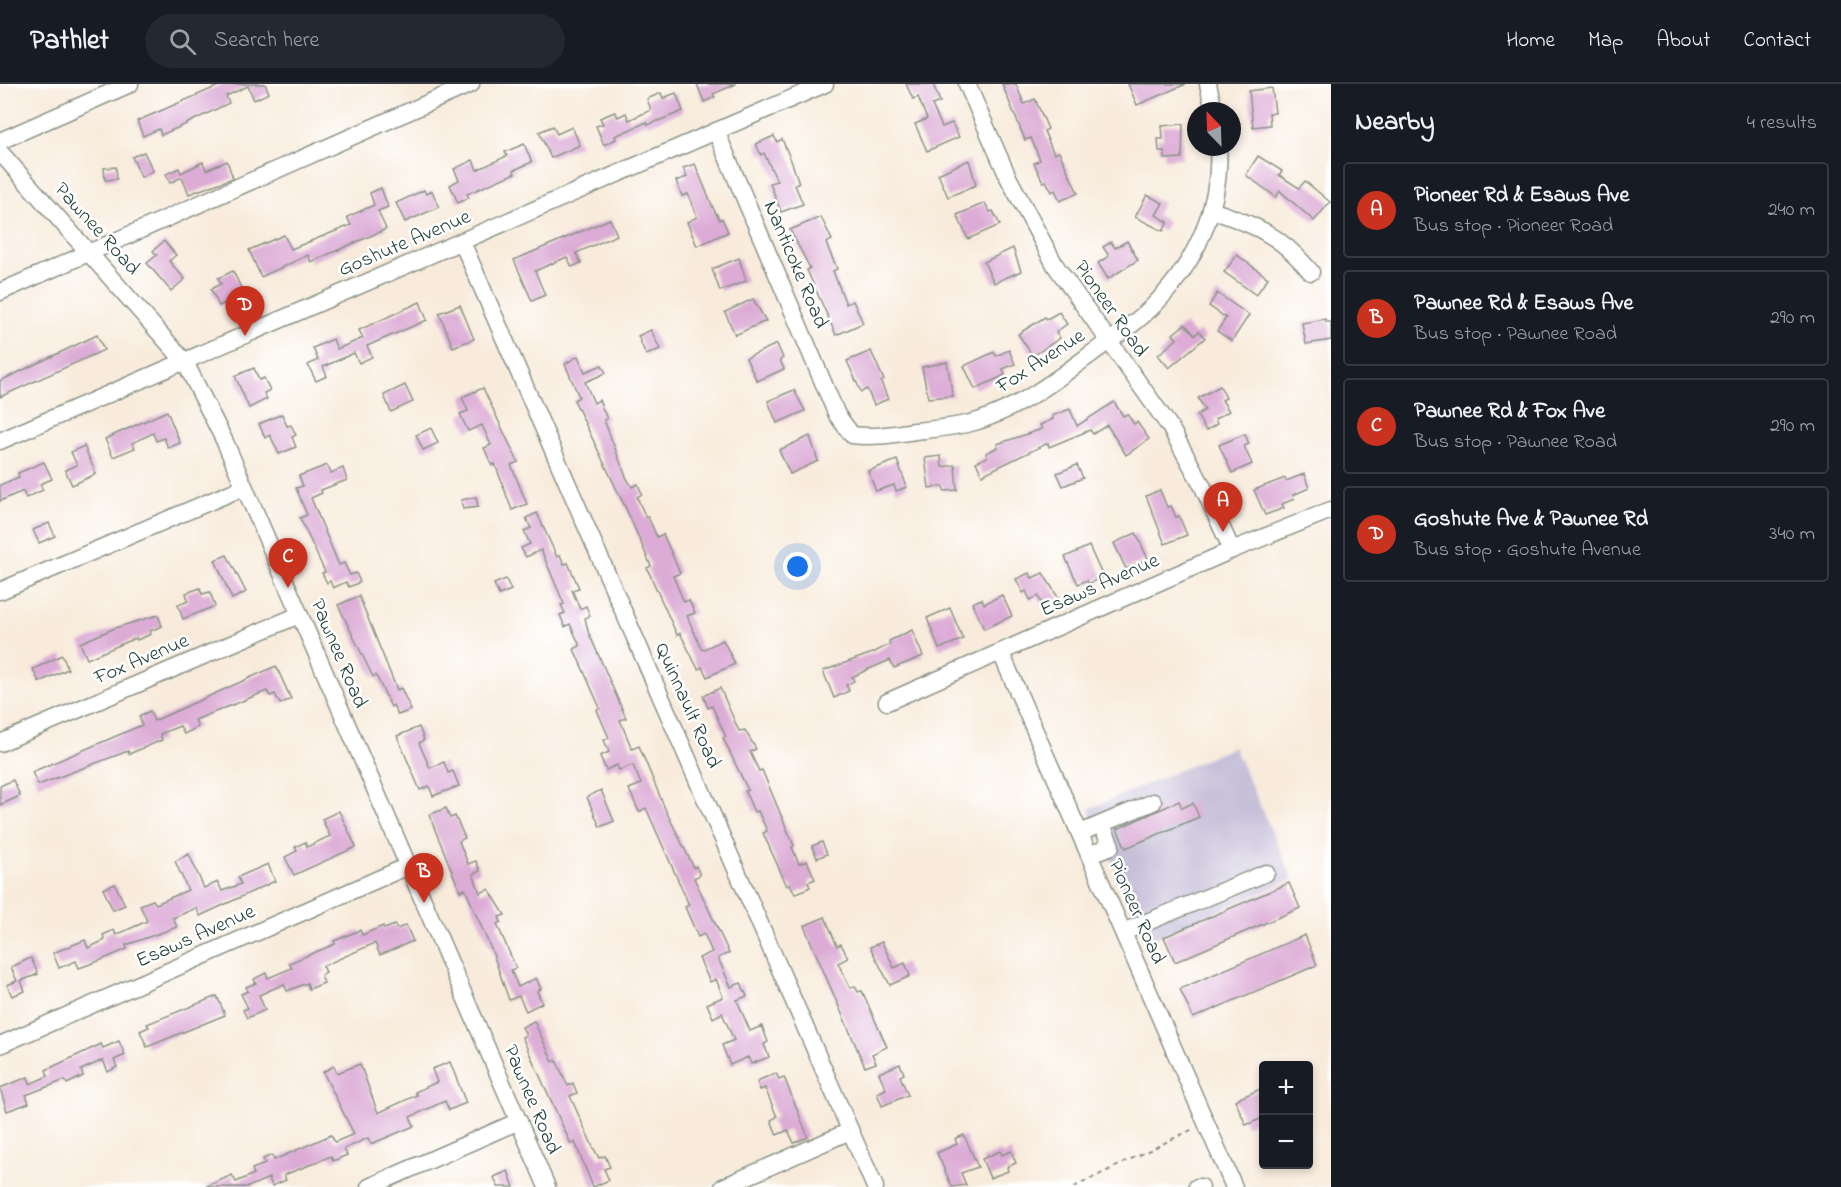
<!DOCTYPE html>
<meta charset="utf-8">
<style>
body{margin:0;font-family:"Indie Flower",sans-serif;background:#242831;color:#f1f3f6}
.controls{position:absolute;right:18px;bottom:18px;display:grid;overflow:hidden;border-radius:6px;box-shadow:0 3px 9px #0003}
.controls button{width:54px;height:54px;display:grid;place-items:center;padding:0;border:0;border-bottom:2px solid #363941;background:#171b24;color:#f1f3f6;font:30px sans-serif}
.compass{position:absolute;left:1187px;top:18px;width:54px;height:54px;border-radius:50%;background:#171b24;box-shadow:0 3px 9px #0003;rotate:337deg}
.you{position:absolute;left:798px;top:483px;width:21px;height:21px;margin:-15px;border:4px solid #fff;border-radius:50%;background:#1a73e8;box-shadow:0 0 0 9px #1a73e833}
.badge{display:grid;place-items:center;width:39px;height:39px;border-radius:50%;background:#c8321e;color:#fff;font-size:20px;font-weight:700}
.pin{position:absolute;translate:-50% -50px;filter:drop-shadow(0 2px 3px #0008)}
.pin::after{content:'';position:absolute;top:32px;width:21px;height:18px;background:inherit;clip-path:polygon(0 0,100% 0,50% 100%)}
.list{margin:0;padding:0;list-style:none}
h2{display:flex;justify-content:space-between;align-items:center;height:78px;margin:0;padding:0 24px;font-size:26px}
h2 small{font-size:20px;font-weight:400;color:#9ea1a6}
.list li{display:grid;grid-template-columns:39px 1fr auto;gap:18px;align-items:center;box-sizing:border-box;height:96px;margin:0 12px 12px;padding:0 12px;border:2px solid #363941;border-radius:6px}
.list b{display:block;font-size:22px;white-space:nowrap}
.list p{margin:0;font-size:20px;white-space:nowrap;color:#9ea1a6}
.list em{font-size:20px;font-style:normal;color:#9ea1a6}
.icon{flex:none;width:33px;height:33px;fill:none;stroke:currentColor;stroke-width:2;stroke-linecap:round;stroke-linejoin:round}
.map{position:relative;flex:none;width:1331px;height:1103px;overflow:hidden}
header{display:flex;align-items:center;gap:36px;box-sizing:border-box;height:84px;padding:0 30px;background:#171b24;border-bottom:2px solid #363941}
header strong{font-size:28px}
nav{display:flex;gap:33px;margin-inline-start:auto;font-size:21px}
.search{width:420px;height:54px;background:#242831;display:flex;align-items:center;gap:15px;box-sizing:border-box;padding:0 21px;border-radius:33px;color:#9ea1a6;font-size:22px}
main{display:flex}
aside{flex:1;background:#171b24}
.map>svg:first-child{display:block}
</style>
<header>
<strong>Pathlet</strong>
<div class="search"><svg class="icon" aria-label="search" viewBox="0 0 24 24"><circle cx="10" cy="10" r="6"/><path d="M15 15l6 6"/></svg>Search here</div>
<nav><a>Home</a><a>Map</a><a>About</a><a>Contact</a></nav>
</header>
<main>
<div class="map">
<svg width="1331" height="1103" viewBox="0 0 1331 1103">
<rect width="100%" height="100%" fill="#fff"/>
<filter id="ink" filterUnits="userSpaceOnUse"><feTurbulence type="fractalNoise" baseFrequency=".0167" numOctaves="2"/><feDisplacementMap in="SourceGraphic" scale="12" xChannelSelector="R" yChannelSelector="G"/><feConvolveMatrix kernelMatrix="1 2 1 2 8 2 1 2 1" color-interpolation-filters="sRGB"/></filter>
<filter id="wash" filterUnits="userSpaceOnUse"><feTurbulence type="fractalNoise" baseFrequency=".008" numOctaves="4" result="noise"/><feDisplacementMap in="SourceGraphic" scale="24" xChannelSelector="R" yChannelSelector="G"/><feGaussianBlur stdDeviation="1.35" result="paint"/><feColorMatrix in="noise" values="0 0 0 0 0 0 0 0 0 0 0 0 0 0 0 0 0 1.4 0 .05"/><feComposite in="paint" operator="in"/></filter>
<g filter="url(#wash)">
<rect width="100%" height="100%" fill="#f8ebdb"/>
<polygon fill="#c7c0d9" points="1234,663 1293,795 1148,857 1089,725"/>
<g id="blocks">
<g fill="#dcabd6">
<polygon points="223,0 265,0 269,9 254,16 248,2 226,12 229,19 184,41 161,51 159,45 143,52 137,37"/>
<polygon points="697,0 736,0 713,10 715,13 704,18"/>
<polygon points="906,0 933,0 940,18 932,21 942,43 952,39 959,53 927,67 915,40 927,35 918,13 913,15"/>
<polygon points="1002,0 1016,0 1024,20 1035,15 1048,45 1044,47 1054,70 1059,68 1078,109 1060,117 1055,106 1052,108 1046,97 1043,98 1034,79 1040,76 1031,54 1025,56"/>
<polygon points="1128,0 1186,0 1137,21"/>
<polygon points="1272,4 1275,29 1269,29 1270,41 1253,43 1249,7"/>
<polygon points="661,9 663,14 676,9 683,27 648,41 647,38 615,52 616,55 604,61 596,42 603,40 600,34 615,28 618,33 626,29 629,36 651,26 647,15"/>
<polygon points="1183,40 1182,74 1165,75 1164,67 1159,67 1158,55 1163,55 1162,42"/>
<polygon points="553,42 557,50 572,43 580,61 551,74 539,48"/>
<polygon points="774,52 777,58 782,55 792,79 799,99 795,101 803,120 781,128 770,99 777,97 764,69 761,71 756,60"/>
<polygon points="524,60 532,78 514,86 515,89 467,110 469,114 458,119 450,101 459,96 454,85 473,76 477,86 507,72 505,68"/>
<polygon points="144,68 153,87 141,93 132,73"/>
<polygon points="1258,72 1282,87 1279,91 1299,104 1305,97 1330,118 1314,137 1280,107 1276,113 1246,91"/>
<polygon points="969,76 976,101 948,113 938,90"/>
<polygon points="227,77 233,94 189,110 182,93 170,99 166,90 179,84 181,89 203,78 206,86"/>
<polygon points="695,80 714,126 720,136 722,134 728,148 697,162 687,138 697,133 688,110 682,112 676,97 687,93 683,84"/>
<polygon points="116,83 117,95 105,96 104,84"/>
<polygon points="381,104 388,123 378,127 386,145 311,178 308,171 261,193 249,166 284,151 291,165 351,141 347,133 374,121 370,109"/>
<polygon points="424,106 426,110 432,107 439,123 405,138 396,119"/>
<polygon points="1147,111 1163,119 1156,131 1168,138 1163,147 1135,133"/>
<polygon points="985,119 990,128 993,127 1000,141 968,155 957,131"/>
<polygon points="821,133 832,156 826,159 837,185 833,187 846,220 853,217 863,239 836,251 807,186 810,184 790,146"/>
<polygon points="610,135 617,151 576,169 581,179 572,183 567,173 535,187 545,211 532,217 514,176"/>
<polygon points="164,157 176,171 169,177 185,195 171,207 147,179 157,171 153,167"/>
<polygon points="1127,157 1138,176 1108,195 1098,179 1109,172 1103,163 1111,158 1115,164"/>
<polygon points="1013,164 1021,187 994,199 984,178"/>
<polygon points="1237,171 1268,194 1256,211 1224,188"/>
<polygon points="739,174 746,197 720,207 712,185"/>
<polygon points="233,187 242,206 236,208 238,213 219,222 211,205 221,200 218,194"/>
<polygon points="1217,209 1249,231 1232,257 1217,247 1226,234 1209,222"/>
<polygon points="753,215 766,237 735,251 725,228"/>
<polygon points="420,218 427,236 367,262 372,273 359,279 354,269 323,283 327,292 316,297 308,281 318,276 313,264 333,255 337,265 363,254 359,246"/>
<polygon points="460,221 474,255 453,263 439,229"/>
<polygon points="1059,228 1067,240 1056,248 1060,254 1033,272 1018,250 1045,233 1047,235"/>
<polygon points="1325,235 1326,238 1331,238 1331,256 1306,260 1302,239"/>
<polygon points="1185,240 1195,251 1199,247 1205,254 1169,284 1158,271 1177,255 1173,250"/>
<polygon points="651,246 660,265 646,271 638,252"/>
<polygon points="97,251 104,266 0,313 0,297"/>
<polygon points="777,260 783,274 780,276 784,285 757,297 746,274"/>
<polygon points="1009,266 1015,280 1003,285 1005,291 975,305 964,282 994,268 996,272"/>
<polygon points="871,267 884,296 881,298 888,315 874,321 867,305 861,308 847,277"/>
<polygon points="578,272 585,288 602,281 606,289 585,298 594,319 599,316 607,335 604,336 626,393 632,403 638,400 642,410 637,413 646,434 648,433 657,453 663,450 680,489 673,492 684,518 689,516 695,529 687,532 702,566 723,556 735,580 707,593 702,583 698,585 680,549 677,551 647,484 651,482 628,429 574,316 579,313 565,280"/>
<polygon points="947,278 953,312 928,314 922,283"/>
<polygon points="254,284 259,296 264,294 270,306 264,309 267,315 249,324 235,292"/>
<polygon points="405,301 413,318 391,328 384,311"/>
<polygon points="1220,302 1226,314 1222,316 1229,327 1215,335 1217,340 1206,347 1197,331 1205,326 1198,314"/>
<polygon points="483,304 518,378 511,381 527,420 512,426 495,380 492,382 484,364 491,361 482,341 468,347 460,330 468,327 462,313"/>
<polygon points="794,306 805,327 777,339 768,317"/>
<polygon points="1114,318 1123,332 1127,330 1134,340 1137,338 1149,355 1126,371 1107,341 1093,350 1090,346 1049,363 1048,359 982,391 976,378 987,373 986,369 998,363 997,360 1042,345 1040,341 1053,335 1052,332 1070,325 1077,342"/>
<polygon points="167,327 180,359 168,364 164,354 156,357 153,349 132,359 135,364 113,373 105,355"/>
<polygon points="282,330 287,342 291,341 296,351 292,353 296,363 279,370 270,351 265,354 259,340"/>
<polygon points="431,344 438,359 423,366 416,351"/>
<polygon points="1245,350 1249,360 1244,362 1252,380 1232,389 1219,361"/>
<polygon points="810,352 818,377 790,390 779,366"/>
<polygon points="84,362 96,390 72,401 65,386 77,381 71,368"/>
<polygon points="941,372 942,383 955,381 957,406 944,407 943,402 929,404 925,374"/>
<polygon points="897,376 907,403 896,407 894,401 876,407 868,387"/>
<polygon points="44,378 52,395 40,400 43,406 26,414 23,407 0,417 0,401 19,393 18,389"/>
<polygon points="327,381 331,389 343,384 347,396 321,406 322,409 311,414 339,481 344,479 350,491 356,489 360,498 349,503 346,498 333,504 330,497 327,499 322,489 325,488 300,434 307,431 296,404 303,402 299,392"/>
<polygon points="1077,381 1083,394 1063,402 1057,389"/>
<polygon points="1304,390 1309,404 1293,411 1294,415 1282,420 1284,424 1265,431 1254,406 1285,394 1286,397"/>
<polygon points="1160,406 1167,423 1171,422 1176,433 1179,432 1187,451 1165,460 1146,412"/>
<polygon points="476,413 478,423 463,425 461,416"/>
<polygon points="537,429 557,473 560,471 564,480 568,479 579,504 572,506 580,525 586,522 590,532 585,534 588,547 626,634 620,636 632,665 639,662 666,727 694,784 696,782 700,791 694,794 729,869 718,874 731,903 741,899 747,912 737,916 750,947 762,942 768,958 764,960 769,973 751,980 748,973 730,981 722,961 734,956 722,929 713,934 707,920 723,913 716,895 710,898 699,874 712,868 704,850 698,853 685,823 689,821 646,724 639,728 629,705 641,700 633,681 619,686 617,681 606,686 600,672 609,668 604,656 609,654 597,626 600,624 574,565 580,562 570,540 565,543 560,531 565,529 561,521 564,520 541,466 526,473 521,464 530,460 524,447 531,444 526,434"/>
<polygon points="49,439 55,452 39,459 33,446"/>
<polygon points="1136,449 1148,475 1126,485 1114,459"/>
<polygon points="1089,462 1103,493 1088,500 1087,496 1078,500 1065,473"/>
<polygon points="227,471 246,508 232,515 215,476"/>
<polygon points="1029,489 1032,494 1043,489 1059,515 1043,523 1038,512 1030,516 1026,507 1023,509 1016,495"/>
<polygon points="506,495 511,506 499,511 494,500"/>
<polygon points="200,504 202,510 210,508 215,522 183,535 178,521 188,517 186,509"/>
<polygon points="1002,511 1012,532 984,545 972,519 982,515 984,520"/>
<polygon points="359,512 397,606 401,604 411,626 398,631 393,621 391,623 376,591 373,593 338,521"/>
<polygon points="950,524 963,555 939,565 927,534"/>
<polygon points="158,531 162,542 150,547 151,550 137,556 136,554 87,575 80,559 115,544"/>
<polygon points="912,546 923,572 894,584 890,576 869,585 852,593 854,597 846,601 849,607 834,614 823,587 875,568 890,560 889,557"/>
<polygon points="62,571 68,585 39,598 33,585"/>
<polygon points="276,582 291,615 280,620 275,610 270,612 267,607 195,636 198,643 184,650 180,642 160,650 162,656 129,670 128,667 38,701 32,688 142,641 139,632 150,627 154,637"/>
<polygon points="720,604 739,647 745,646 756,665 750,668 759,687 762,686 794,762 792,763 799,780 807,777 815,795 808,798 810,803 795,810 790,800 787,802 763,749 767,747 758,727 754,728 745,707 748,706 723,654 726,653 712,622 708,624 703,612"/>
<polygon points="419,643 424,656 419,659 430,684 444,678 448,689 453,687 459,702 433,712 429,702 420,706 397,652"/>
<polygon points="13,696 20,712 0,721 0,702"/>
<polygon points="601,706 614,737 600,743 587,713"/>
<polygon points="1179,717 1182,724 1193,719 1199,733 1126,764 1117,745"/>
<polygon points="446,724 450,734 455,732 465,754 459,757 468,780 476,777 480,787 473,790 480,809 489,805 505,831 499,833 501,838 497,840 516,884 511,886 518,903 536,894 541,905 537,907 542,919 526,927 519,912 509,916 492,867 465,805 460,807 429,731"/>
<polygon points="339,727 356,763 294,791 285,773 297,767 295,763 305,758 307,763 330,752 322,735"/>
<polygon points="822,758 827,770 817,774 812,762"/>
<polygon points="189,770 204,804 218,798 222,807 241,800 238,793 268,780 275,797 200,832 196,824 173,834 177,843 126,861 127,865 104,875 79,884 76,877 59,884 53,869 85,856 88,864 105,856 103,851 114,846 116,851 147,837 140,821 153,816 156,820 188,806 175,777"/>
<polygon points="1289,799 1300,824 1175,878 1164,853"/>
<polygon points="115,800 125,821 113,826 103,805"/>
<polygon points="825,833 837,862 841,860 848,874 838,879 850,904 855,902 858,908 862,907 887,963 872,970 876,979 865,983 804,842"/>
<polygon points="395,841 397,845 406,841 413,857 380,871 375,859 323,882 326,888 321,891 324,899 309,905 307,899 287,907 284,900 259,911 265,926 247,934 243,926 248,924 241,910 248,907 246,903 256,899 254,895 266,889 268,894 292,884 289,879 335,860 334,857 360,846 362,851 383,842 384,845"/>
<polygon points="1305,851 1317,881 1193,934 1180,905"/>
<polygon points="882,858 894,884 905,879 910,892 890,901 870,863"/>
<polygon points="31,874 38,890 21,897 25,907 12,912 7,901 17,897 11,883"/>
<polygon points="217,912 225,931 147,963 140,947 149,943 147,940"/>
<polygon points="534,937 553,978 556,976 568,1002 573,999 577,1009 570,1012 593,1063 599,1074 605,1072 610,1083 604,1085 609,1096 593,1103 575,1058 571,1060 522,953 526,951 522,943"/>
<polygon points="119,957 125,971 114,976 117,983 108,988 103,976 81,986 83,992 67,1000 65,996 26,1011 29,1019 7,1027 0,1004 28,993 30,1000 48,992 46,986 101,960 103,964"/>
<polygon points="450,978 466,1019 449,1026 445,1017 410,1033 414,1042 371,1060 368,1054 344,1065 347,1071 333,1077 331,1072 302,1084 284,1091 286,1096 272,1102 269,1094 248,1103 205,1103 232,1091 236,1098 254,1090 252,1085 265,1080 263,1075 272,1071 274,1076 331,1051 335,1058 354,1050 323,988 334,982 337,989 360,980 378,1029 417,1011 415,1008 437,998 432,985"/>
<polygon points="900,980 904,990 900,992 908,1011 882,1022 877,1009 886,1005 879,989"/>
<polygon points="776,989 779,995 784,993 808,1053 794,1059 788,1046 777,1051 771,1036 777,1033 765,1004 760,1006 757,997"/>
<polygon points="1263,1004 1263,1034 1246,1041 1235,1016"/>
<polygon points="964,1051 978,1083 961,1089 966,1101 952,1103 937,1069 957,1060 955,1055"/>
<polygon points="1000,1067 1002,1071 1011,1067 1016,1079 1007,1083 1008,1087 990,1094 982,1075"/>
<polygon points="508,1087 514,1103 498,1103 494,1093"/>
</g>
</g>
</g>
<g filter="url(#ink)">
<use href="#blocks" fill-opacity="0" stroke="#8c9488" stroke-width="1.5"/>
<g fill="none" stroke-linecap="round" stroke-linejoin="round">
<defs>
<g id="minor">
<polyline points="967,0 1008,93 1055,181 1170,343 1202,401 1232,466"/>
<polyline points="1208,0 1214,27"/>
<path d="M716 47 837 331 852 351C874 354 894 350 915 347 936 345 958 343 978 337 1021 323 1056 296 1091 270 1113 254 1137 239 1156 219 1196 179 1222 120 1218 63"/>
<polyline points="0,57 130,0"/>
<polyline points="0,68 185,278 225,358 547,1103"/>
<path d="M1211 126C1256 141 1280 151 1311 188"/>
<polyline points="462,158 875,1103"/>
<polyline points="0,208 471,0"/>
<polyline points="0,357 825,0"/>
<polyline points="0,507 244,403"/>
<polyline points="1001,569 1234,1103"/>
<polyline points="887,618 1232,466 1331,426"/>
<polyline points="0,659 299,531"/>
<polyline points="1080,749 1153,718"/>
<polyline points="1089,771 1111,762 1102,741"/>
<polyline points="1123,848 1266,789"/>
<polyline points="0,961 408,782"/>
<polyline points="369,1103 519,1037"/>
<polyline points="723,1103 850,1047"/>
<polyline points="1197,1103 1201,1103"/>
</g>
</defs>
<use href="#minor" stroke="#8c9488" stroke-width="19"/>
<polyline stroke="#8c9488" stroke-width="2" stroke-dasharray="4.5 4.5" stroke-linecap="butt" points="1074,1103 1193,1045"/>
<use href="#minor" stroke="#fff" stroke-width="16"/>
</g>
</g>
<g text-anchor="middle" stroke-width="5" stroke-linejoin="round" paint-order="stroke">
<g font-size="21" fill="#1f3d34" stroke="#fff">
<text transform="translate(98 144) rotate(48)" y="7">Pawnee Road</text>
<text transform="translate(404 158) rotate(-23)" y="7">Goshute Avenue</text>
<text transform="translate(797 180) rotate(67)" y="7">Nanticoke Road</text>
<text transform="translate(1112 224) rotate(55)" y="7">Pioneer Road</text>
<text transform="translate(1040 276) rotate(-33)" y="7">Fox Avenue</text>
<text transform="translate(1099 500) rotate(-24)" y="7">Esaws Avenue</text>
<text transform="translate(340 569) rotate(67)" y="7">Pawnee Road</text>
<text transform="translate(141 574) rotate(-23)" y="7">Fox Avenue</text>
<text transform="translate(689 621) rotate(66)" y="7">Quinnault Road</text>
<text transform="translate(1138 827) rotate(66)" y="7">Pioneer Road</text>
<text transform="translate(195 851) rotate(-24)" y="7">Esaws Avenue</text>
<text transform="translate(533 1015) rotate(67)" y="7">Pawnee Road</text>
</g>
</g>
</svg>
<div class="controls">
<button>+</button>
<button>−</button>
</div>
<svg class="compass" viewBox="-18 -18 36 36"><path d="M0-13l5 13h-10z" fill="#e53935"/><path d="M0 13l5-13h-10z" fill="#9ea1a6"/></svg>
<div class="you"></div>
<div class="pin badge" style="left:1223px;top:448px">A</div>
<div class="pin badge" style="left:424px;top:819px">B</div>
<div class="pin badge" style="left:288px;top:504px">C</div>
<div class="pin badge" style="left:245px;top:252px">D</div>
</div>
<aside>
<h2>Nearby<small>4 results</small></h2>
<ul class="list">
<li><span class="badge">A</span><div><b>Pioneer Rd &amp; Esaws Ave</b><p>Bus stop · Pioneer Road</p></div><em>240 m</em></li>
<li><span class="badge">B</span><div><b>Pawnee Rd &amp; Esaws Ave</b><p>Bus stop · Pawnee Road</p></div><em>290 m</em></li>
<li><span class="badge">C</span><div><b>Pawnee Rd &amp; Fox Ave</b><p>Bus stop · Pawnee Road</p></div><em>290 m</em></li>
<li><span class="badge">D</span><div><b>Goshute Ave &amp; Pawnee Rd</b><p>Bus stop · Goshute Avenue</p></div><em>340 m</em></li>
</ul>
</aside>
</main>
